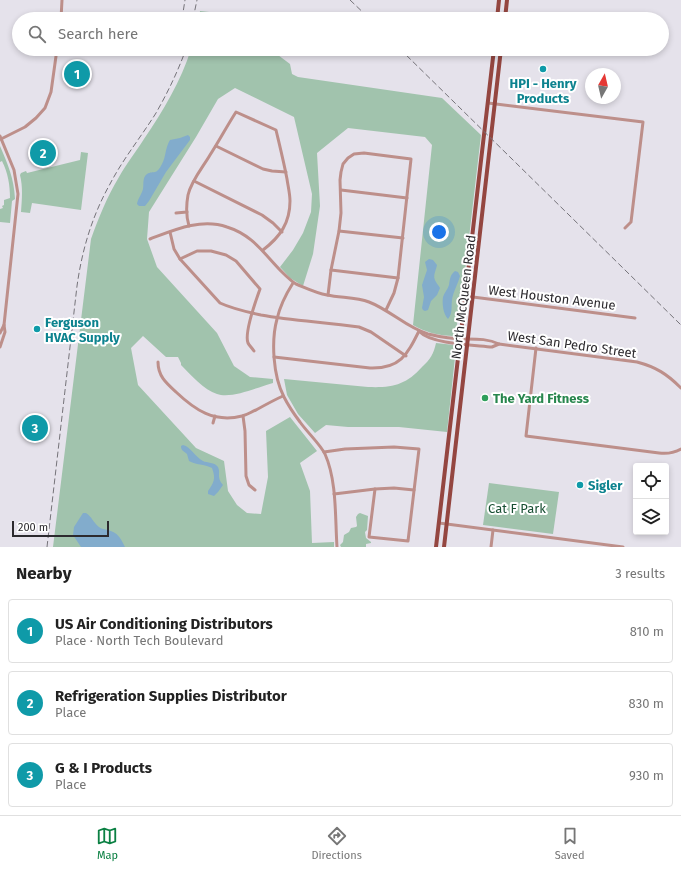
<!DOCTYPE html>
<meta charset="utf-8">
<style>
body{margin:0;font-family:"Fira Sans",sans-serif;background:#f2f2f2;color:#222}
.controls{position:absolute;right:12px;bottom:12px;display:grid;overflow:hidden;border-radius:4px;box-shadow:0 2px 6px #0003}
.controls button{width:36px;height:36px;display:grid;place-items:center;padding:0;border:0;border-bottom:1px solid #e0e0e0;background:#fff;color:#222;font:20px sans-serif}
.compass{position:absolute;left:585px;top:68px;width:36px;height:36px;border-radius:50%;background:#fff;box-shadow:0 2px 6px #0003;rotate:8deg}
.scale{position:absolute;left:12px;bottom:10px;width:97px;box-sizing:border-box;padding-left:4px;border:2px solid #2c2a2e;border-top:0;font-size:11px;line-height:14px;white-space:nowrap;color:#2c2a2e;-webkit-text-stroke:3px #fff;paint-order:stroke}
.you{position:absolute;left:439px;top:232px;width:14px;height:14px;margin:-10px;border:3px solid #fff;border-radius:50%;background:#1a73e8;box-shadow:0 0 0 6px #1a73e833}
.badge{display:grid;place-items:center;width:26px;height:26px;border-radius:50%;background:#0b8043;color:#fff;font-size:13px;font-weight:700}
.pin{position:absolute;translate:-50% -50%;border:2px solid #fff;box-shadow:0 1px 4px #0006}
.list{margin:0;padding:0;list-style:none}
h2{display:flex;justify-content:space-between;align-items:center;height:52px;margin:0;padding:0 16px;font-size:17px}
h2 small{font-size:13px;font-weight:400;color:#767676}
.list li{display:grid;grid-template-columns:26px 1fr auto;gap:12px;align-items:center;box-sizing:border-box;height:64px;margin:0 8px 8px;padding:0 8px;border:1px solid #e0e0e0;border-radius:4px}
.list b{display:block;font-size:15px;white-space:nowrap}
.list p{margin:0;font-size:13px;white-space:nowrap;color:#767676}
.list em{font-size:13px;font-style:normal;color:#767676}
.icon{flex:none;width:22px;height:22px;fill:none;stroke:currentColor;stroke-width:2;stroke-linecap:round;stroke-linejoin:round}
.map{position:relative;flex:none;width:681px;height:547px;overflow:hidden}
.search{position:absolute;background:#fff;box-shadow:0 2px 6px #0003;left:12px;right:12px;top:12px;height:44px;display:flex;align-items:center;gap:10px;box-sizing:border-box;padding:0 14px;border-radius:22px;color:#767676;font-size:15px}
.sheet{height:268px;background:#fff}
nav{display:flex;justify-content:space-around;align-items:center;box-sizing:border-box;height:56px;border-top:1px solid #e0e0e0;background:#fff;font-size:11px;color:#767676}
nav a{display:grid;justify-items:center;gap:2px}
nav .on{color:#0b8043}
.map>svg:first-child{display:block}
</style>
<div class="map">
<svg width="681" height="547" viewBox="0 0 681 547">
<rect width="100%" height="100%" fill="#e5e2eb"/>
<g fill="#a1c3ad">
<polygon points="200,11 237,15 240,19 199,19"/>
<path d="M191 49H270L290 64 292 74 298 77 442 98 481 135 461 306 458 316 456 333 454 336C439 336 425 332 413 325L432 145 425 137 348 128 317 153 320 206 313 254 303 286 290 278 280 267 293 250 303 233 311 212 312 194 294 117 235 88 218 99 196 137 149 212 147 239 157 267 217 333 234 366 250 377 273 379V383C258 387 232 399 217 394 204 390 191 375 181 365V363L178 357H166L143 336 131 348 138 385 196 448 224 461 228 491 237 505 247 513 261 514 268 477 266 431 290 417 317 451 300 463 310 491 312 543 334 542V547H53L91 239C99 217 107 197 119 177 126 164 136 152 144 139 163 111 181 81 191 49Z"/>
<path d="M0 146C8 165 14 178 15 199L12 201 10 223 0 222V209L3 208 2 206 4 205V200L10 198C10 185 8 173 2 161L0 162Z"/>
<path d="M81 152 88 153 81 210 32 203 30 213 21 212C22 199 23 187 20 175L21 173 26 171 27 173 80 160Z"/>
<path d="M436 343 454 345 456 348 447 432 399 427H348L326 425 315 433 298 414 287 395 284 379 368 387C392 388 406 385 422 367 430 360 434 353 436 343Z"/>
<polygon points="489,483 559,492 553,534 483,525"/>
<polygon points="360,513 368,516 367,530 365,532 366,538 371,542 371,543 366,544 366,547 341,547 340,545 343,542 344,535 349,532 351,528 356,527 357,526 356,517 358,514"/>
</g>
<g fill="#82accc">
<path d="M188 135 190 137V140L166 172 149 201 145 206H139L137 204C138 198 142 194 143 189 144 184 142 178 147 174 154 170 156 176 162 164 166 157 165 148 170 140L180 138Z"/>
<path d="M429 259 433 260 437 265C436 271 432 276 436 282 437 284 439 286 440 288L437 295 431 301 428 310 425 311 423 310 422 308 424 297 422 285 427 270 425 262Z"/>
<path d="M455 271 458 272 460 276C458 284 453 292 452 300 451 307 453 313 448 319 443 314 442 303 443 297 444 293 448 289 449 285 450 279 450 275 455 271Z"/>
<path d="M183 445C191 447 195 457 203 461 207 463 215 462 218 467 221 473 216 477 223 485L218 492 214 496 208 494V491C214 482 216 479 212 468 204 464 196 465 189 461L187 454C184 451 181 451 181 446Z"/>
<path d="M83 513H86C92 517 93 522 99 527 101 529 105 529 108 530 118 533 120 537 125 547H81L73 535 74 527Z"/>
</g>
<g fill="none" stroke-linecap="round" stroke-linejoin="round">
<g stroke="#bd8f8a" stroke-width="3">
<polyline points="61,19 62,0"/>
<polyline points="488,103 643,122 631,222 625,228"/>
<polyline points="0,136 14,170 18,194 4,325 5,332 0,347"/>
<polyline points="1,139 25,127 36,118 45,108 51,92 57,49"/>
<polyline points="216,146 263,169 272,171 286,172"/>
<polyline points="194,181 262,215 273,223 282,232"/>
<polyline points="341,190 407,198"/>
<polyline points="176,213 187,212"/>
<path d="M189 226C186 216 186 206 188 195 191 181 203 167 210 155 219 141 227 126 236 112L276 130C280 147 284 163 287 179 288 186 290 194 290 201 290 223 280 237 263 250"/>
<polyline points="339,231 403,238"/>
<path d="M170 232 174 249 180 259 220 303C233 309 247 312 261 315 293 321 326 322 359 327L371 332 406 356"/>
<path d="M150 239C174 230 201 218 227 227 253 235 264 254 282 272 286 276 291 281 296 284 306 288 316 293 327 295 341 298 356 297 369 302 390 310 407 328 428 334 440 337 454 339 467 339 478 339 489 339 499 344L637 362C656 367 667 374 681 388"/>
<path d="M180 259 197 251H211L226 255 236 261 260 289C256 300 244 333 248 343 249 345 252 348 254 351"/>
<polyline points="331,270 398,278"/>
<path d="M293 283C286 294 280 306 277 319 271 341 273 376 284 397 288 405 294 414 300 422 307 432 320 444 325 454 337 481 335 517 337 547"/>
<polyline points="328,295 331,270 339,231 341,213 340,180 341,172 343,164 348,158 354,154 364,153 411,159 398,278 394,293 386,310"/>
<polyline points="465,296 635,318"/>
<path d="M420 332C431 344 475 345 492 347L499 344"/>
<polyline points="0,333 4,325"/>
<path d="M536 348 526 436 659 453C667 454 674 453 681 449"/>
<path d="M274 357 370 368C400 369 407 355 419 331"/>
<path d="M158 362C158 376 166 383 176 392 195 410 214 423 242 416 247 415 251 412 256 410 265 405 274 400 283 396"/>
<polyline points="243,416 245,431 246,476 249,485 255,490"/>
<polyline points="213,423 215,416"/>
<polyline points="324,452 345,449 394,447 419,449 408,541 369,537 375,489"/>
<polyline points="334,494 375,489 394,488 414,490"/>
<polyline points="439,523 623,547"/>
<polyline points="491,547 493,530"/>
</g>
<g stroke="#944640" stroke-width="4">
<polyline points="497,19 499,0"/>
<polyline points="505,19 507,0"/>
<polyline points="436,547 494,49"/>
<polyline points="444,547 501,49"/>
</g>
<g stroke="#757379" stroke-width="1" stroke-dasharray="6 3" stroke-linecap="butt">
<polyline points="350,0 370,19"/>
<polyline points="182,19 185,0"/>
<polyline points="193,19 197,0"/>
<polyline points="400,49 681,325"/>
<path d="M47 547 77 286C82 250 92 216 110 184 123 159 141 137 156 113 168 92 178 71 186 49"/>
</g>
</g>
<g fill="#0f9aa8" stroke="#fff" stroke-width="1.5">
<circle cx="543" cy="69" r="4"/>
<circle cx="37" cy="329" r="4"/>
<circle cx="580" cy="485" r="4"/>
</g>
<circle fill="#2e9e5b" stroke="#fff" stroke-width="1.5" cx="485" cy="398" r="4"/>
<g text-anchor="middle" stroke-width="4" stroke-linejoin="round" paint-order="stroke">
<g font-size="13" font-weight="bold" fill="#0d838f" stroke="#fff" text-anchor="start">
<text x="543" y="88" text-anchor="middle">HPI - Henry<tspan x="543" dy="15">Products</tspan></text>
<text x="45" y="327">Ferguson<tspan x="45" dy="15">HVAC Supply</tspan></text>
<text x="588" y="490">Sigler</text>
</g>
<g font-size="13" fill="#2c2a2e" stroke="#fff">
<text transform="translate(463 297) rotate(-83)" y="5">North McQueen Road</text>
<text transform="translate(552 297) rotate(7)" y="5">West Houston Avenue</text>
<text transform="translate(572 344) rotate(8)" y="5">West San Pedro Street</text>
</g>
<g font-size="13" font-weight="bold" fill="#27864d" stroke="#fff" text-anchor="start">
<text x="493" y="403">The Yard Fitness</text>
</g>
<g font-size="13" fill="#174e32" stroke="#fff">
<text x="517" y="513">Cat F Park</text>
</g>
</g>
</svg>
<div class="controls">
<button><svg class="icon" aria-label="locate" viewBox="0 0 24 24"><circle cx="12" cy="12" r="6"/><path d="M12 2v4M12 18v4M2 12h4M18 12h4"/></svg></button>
<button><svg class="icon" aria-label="layers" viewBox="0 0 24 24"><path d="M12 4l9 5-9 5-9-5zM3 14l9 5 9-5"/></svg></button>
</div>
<svg class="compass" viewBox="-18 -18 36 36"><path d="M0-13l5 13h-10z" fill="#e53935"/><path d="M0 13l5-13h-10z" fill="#767676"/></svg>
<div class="scale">200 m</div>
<div class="you"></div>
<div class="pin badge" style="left:77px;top:74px;background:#0f9aa8">1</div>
<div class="pin badge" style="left:43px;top:153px;background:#0f9aa8">2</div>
<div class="pin badge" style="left:35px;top:428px;background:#0f9aa8">3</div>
<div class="search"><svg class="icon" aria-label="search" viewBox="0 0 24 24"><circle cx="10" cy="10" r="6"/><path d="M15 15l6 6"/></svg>Search here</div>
</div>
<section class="sheet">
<h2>Nearby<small>3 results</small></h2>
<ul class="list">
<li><span class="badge" style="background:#0f9aa8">1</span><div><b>US Air Conditioning Distributors</b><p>Place · North Tech Boulevard</p></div><em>810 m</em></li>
<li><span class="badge" style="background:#0f9aa8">2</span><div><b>Refrigeration Supplies Distributor</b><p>Place</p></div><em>830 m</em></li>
<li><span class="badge" style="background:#0f9aa8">3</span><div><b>G &amp; I Products</b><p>Place</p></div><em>930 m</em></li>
</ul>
</section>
<nav>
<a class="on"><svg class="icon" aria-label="map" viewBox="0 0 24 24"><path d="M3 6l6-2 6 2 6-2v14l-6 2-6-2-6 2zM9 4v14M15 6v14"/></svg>Map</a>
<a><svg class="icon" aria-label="directions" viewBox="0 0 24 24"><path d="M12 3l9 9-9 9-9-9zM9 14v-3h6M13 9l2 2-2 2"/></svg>Directions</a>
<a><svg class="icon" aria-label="saved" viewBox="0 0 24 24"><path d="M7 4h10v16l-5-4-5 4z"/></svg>Saved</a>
</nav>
